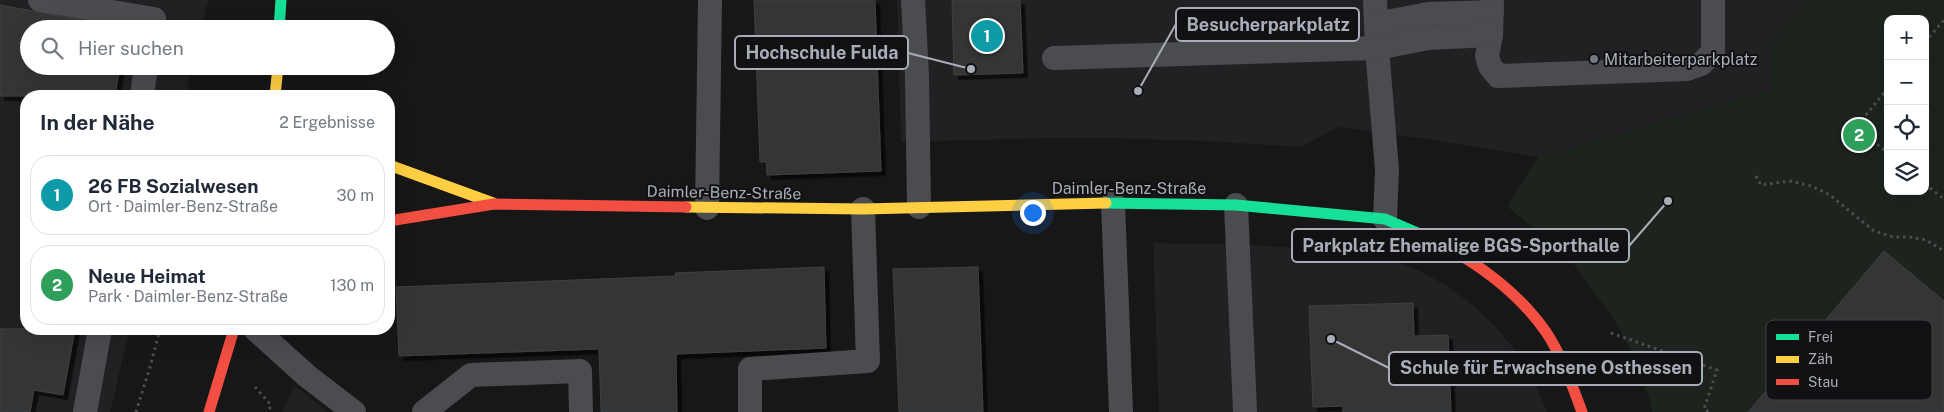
<!DOCTYPE html>
<html lang="de">
<meta charset="utf-8">
<style>
body{margin:0;font-family:"Public Sans",sans-serif;background:#f6f6f7;color:#1f2937}
.controls{position:absolute;right:15px;top:15px;display:grid;overflow:hidden;border-radius:10px;box-shadow:0 5px 20px #0002}
.controls button{width:45px;height:45px;display:grid;place-items:center;padding:0;border:0;border-bottom:1px solid #e0e1e3;background:#fff;color:#1f2937;font:25px sans-serif}
.you{position:absolute;left:1032px;top:212px;width:18px;height:18px;margin:-12px;border:4px solid #fff;border-radius:50%;background:#1a73e8;box-shadow:0 0 0 8px #1a73e833}
.badge{display:grid;place-items:center;width:32px;height:32px;border-radius:50%;background:#d93025;color:#fff;font-size:16px;font-weight:700}
.pin{position:absolute;translate:-50% -50%;border:2px solid #fff;box-shadow:0 1px 5px #0006}
.list{margin:0;padding:0;list-style:none}
h2{display:flex;justify-content:space-between;align-items:center;height:65px;margin:0;padding:0 20px;font-size:21px}
h2 small{font-size:16px;font-weight:400;color:#747a83}
.list li{display:grid;grid-template-columns:32px 1fr auto;gap:15px;align-items:center;box-sizing:border-box;height:80px;margin:0 10px 10px;padding:0 10px;border:1px solid #e0e1e3;border-radius:20px}
.list b{display:block;font-size:19px;white-space:nowrap}
.list p{margin:0;font-size:16px;white-space:nowrap;color:#747a83}
.list em{font-size:16px;font-style:normal;color:#747a83}
.icon{flex:none;width:28px;height:28px;fill:none;stroke:currentColor;stroke-width:2;stroke-linecap:round;stroke-linejoin:round}
.map{position:relative;flex:none;width:1944px;height:412px;overflow:hidden}
.search{position:absolute;background:#fff;box-shadow:0 5px 20px #0002;left:20px;top:20px;width:375px;height:55px;display:flex;align-items:center;gap:12px;box-sizing:border-box;padding:0 18px;border-radius:28px;color:#747a83;font-size:19px}
.panel{position:absolute;background:#fff;box-shadow:0 5px 20px #0002;left:20px;top:90px;width:375px;height:245px;border-radius:20px}
.map>svg:first-child{display:block}
</style>
<div class="map">
<svg width="1944" height="412" viewBox="0 0 1944 412">
<defs>
<filter id="shadow"><feDropShadow dx="4.5" dy="4.5" stdDeviation="0" flood-color="#0009"/></filter>
</defs>
<rect width="100%" height="100%" fill="#171717"/>
<g fill="#212123">
<polygon points="0,0 208,0 201,29 29,29 29,66 192,66 185,96 26,96 26,329 130,329 110,412 0,412"/>
<polygon points="897,0 1807,0 1771,46 1773,89 1538,157 1434,140 1339,127 1301,147 1206,141 1111,138 1045,138 901,142"/>
<polygon points="1153,243 1252,245 1359,252 1389,259 1420,271 1447,286 1473,305 1496,327 1516,351 1532,378 1547,412 1159,412"/>
<polygon points="294,385 328,412 283,412"/>
</g>
<path fill="#1d241e" fill-rule="evenodd" d="M1807 0H1944V412H1652L1650 401 1632 353 1615 321 1573 263 1507 206 1538 157 1772 89 1771 46ZM1888 19H1925V191H1888Z"/>
<g fill="#353536" stroke="#3f4043" filter="url(#shadow)">
<polygon points="754,0 875,0 881,171 767,175 766,162 760,162"/>
<polygon points="952,0 1020,0 1023,73 954,75"/>
<polygon points="0,5 126,28 29,29 29,66 120,66 115,96 0,96"/>
<polygon points="1884,251 1944,301 1944,412 1748,412"/>
<polygon points="824,267 826,348 676,354 677,412 601,412 599,349 399,356 396,287 676,276 675,273"/>
<polygon points="978,267 983,412 899,412 893,269"/>
<polygon points="1413,303 1414,336 1448,335 1451,412 1343,412 1343,406 1313,407 1309,306"/>
<polygon points="0,329 75,329 63,395 34,390 30,412 0,412"/>
</g>
<g fill="none" stroke-linecap="round" stroke-linejoin="round">
<g stroke="#4d4e52" stroke-width="3" stroke-dasharray="2.5 4" stroke-linecap="butt">
<polyline points="1925,42 1944,20"/>
<polyline points="1888,88 1856,127 1888,153"/>
<polyline points="207,96 208,92"/>
<polyline points="1756,176 1761,185 1791,181 1811,186 1830,195 1874,231 1893,237 1909,237 1926,240 1944,251"/>
<polyline points="1925,184 1944,199"/>
<polyline points="1611,333 1717,370 1704,409 1709,412"/>
<polyline points="255,387 271,405 268,412"/>
<polyline points="136,412 150,367 160,329"/>
</g>
<g stroke="#4b4c50" stroke-width="24">
<polyline points="40,0 154,19 152,29"/>
<polyline points="913,0 917,76 919,207"/>
<polyline points="1375,0 1377,48 1387,170 1385,219"/>
<polyline points="1492,0 1491,35 1487,56 1490,66 1498,76 1687,69 1701,64 1713,52 1713,0"/>
<polyline points="1376,24 1428,14 1492,12"/>
<polyline points="1054,58 1377,48 1428,38 1491,35"/>
<polyline points="142,96 146,66"/>
<polyline points="1113,203 1121,412"/>
<polyline points="1236,205 1245,412"/>
<polyline points="707,208 710,0"/>
<polyline points="255,329 307,376 354,412"/>
<polyline points="85,412 100,329"/>
<polyline points="424,412 471,375 580,371 581,412"/>
<polyline points="750,412 750,369 868,361 863,209"/>
</g>
<g stroke="#16e098" stroke-width="11">
<polyline points="279,29 281,0"/>
<polyline points="1106,203 1236,205 1385,219 1420,234"/>
</g>
<g stroke="#ffcf43" stroke-width="11">
<polyline points="275,96 278,66"/>
<polyline points="389,165 493,203"/>
<polyline points="686,207 863,209 1106,203"/>
</g>
<g stroke="#f24e42" stroke-width="11">
<polyline points="389,221 494,204 686,207"/>
<path d="M1420 234C1468 256 1515 288 1546 332 1562 356 1572 385 1582 412"/>
<polyline points="209,412 234,329"/>
</g>
</g>
<circle fill="#757880" stroke="#111113" stroke-width="2" cx="1594" cy="59" r="5"/>
<g text-anchor="middle" stroke-width="4" stroke-linejoin="round" paint-order="stroke">
<g font-size="16" fill="#a8adb8" stroke="#111113" text-anchor="start">
<text x="1604" y="65">Mitarbeiterparkplatz</text>
</g>
<g font-size="16" fill="#a8adb8" stroke="#111113">
<text x="1129" y="194">Daimler-Benz-Straße</text>
<text transform="translate(724 192) rotate(1)" y="6">Daimler-Benz-Straße</text>
</g>
</g>
<rect x="1766" y="320" width="166" height="80" rx="8" fill="#111113" stroke="#3e4045" stroke-width="1"/>
<rect x="1776" y="334" width="23" height="6" fill="#16e098"/>
<rect x="1776" y="356" width="23" height="7" fill="#ffcf43"/>
<rect x="1776" y="379" width="23" height="6" fill="#f24e42"/>
<g font-size="14" fill="#a8adb8">
<text x="1808" y="342">Frei</text>
<text x="1808" y="364">Zäh</text>
<text x="1808" y="387">Stau</text>
</g>
<path fill="none" stroke="#a8adb8" stroke-width="2" d="M1138 91L1176 24M971 69L908 53M1668 201L1629 246M1331 339L1389 368"/>
<g fill="#a8adb8" stroke="#111113" stroke-width="2">
<circle cx="1138" cy="91" r="5"/>
<circle cx="971" cy="69" r="5"/>
<circle cx="1668" cy="201" r="5"/>
<circle cx="1331" cy="339" r="5"/>
</g>
<g fill="#111113" stroke="#a8adb8" stroke-width="2">
<rect x="1176" y="8" width="183" height="33" rx="5"/>
<rect x="735" y="36" width="173" height="33" rx="5"/>
<rect x="1292" y="229" width="337" height="33" rx="5"/>
<rect x="1389" y="352" width="313" height="33" rx="5"/>
</g>
<g font-size="18" text-anchor="middle" font-weight="bold" fill="#a8adb8">
<text x="1268" y="31">Besucherparkplatz</text>
<text x="822" y="59">Hochschule Fulda</text>
<text x="1461" y="252">Parkplatz Ehemalige BGS-Sporthalle</text>
<text x="1546" y="374">Schule für Erwachsene Osthessen</text>
</g>
</svg>
<div class="controls">
<button>+</button>
<button>−</button>
<button><svg class="icon" aria-label="locate" viewBox="0 0 24 24"><circle cx="12" cy="12" r="6"/><path d="M12 2v4M12 18v4M2 12h4M18 12h4"/></svg></button>
<button><svg class="icon" aria-label="layers" viewBox="0 0 24 24"><path d="M12 4l9 5-9 5-9-5zM3 14l9 5 9-5"/></svg></button>
</div>
<div class="you"></div>
<div class="pin badge" style="left:987px;top:36px;background:#0f9aa8">1</div>
<div class="pin badge" style="left:1859px;top:135px;background:#2e9e5b">2</div>
<div class="search"><svg class="icon" aria-label="search" viewBox="0 0 24 24"><circle cx="10" cy="10" r="6"/><path d="M15 15l6 6"/></svg>Hier suchen</div>
<section class="panel">
<h2>In der Nähe<small>2 Ergebnisse</small></h2>
<ul class="list">
<li><span class="badge" style="background:#0f9aa8">1</span><div><b>26 FB Sozialwesen</b><p>Ort · Daimler-Benz-Straße</p></div><em>30 m</em></li>
<li><span class="badge" style="background:#2e9e5b">2</span><div><b>Neue Heimat</b><p>Park · Daimler-Benz-Straße</p></div><em>130 m</em></li>
</ul>
</section>
</div>
